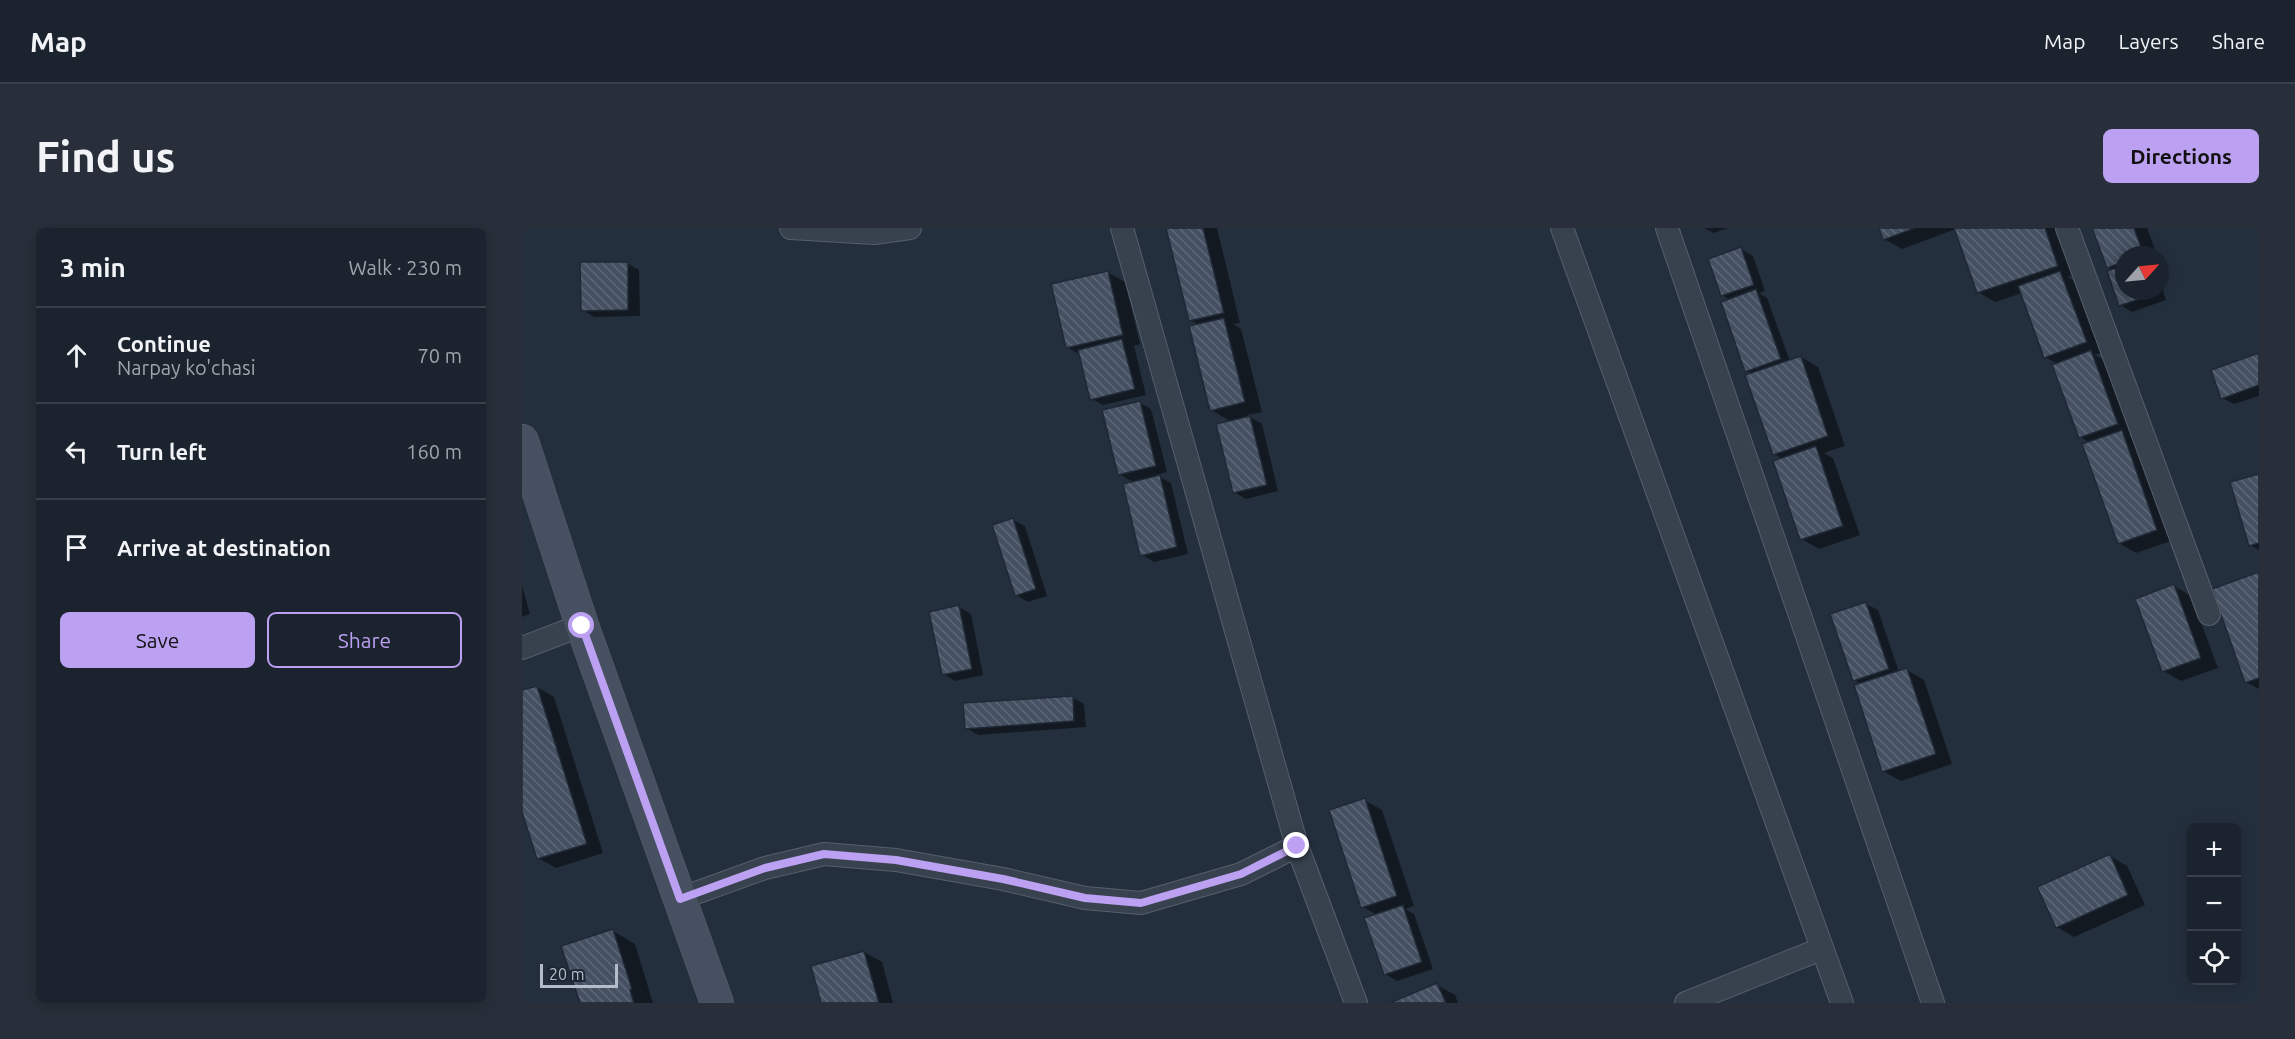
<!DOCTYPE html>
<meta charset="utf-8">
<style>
:root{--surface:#1b232e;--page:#282f3a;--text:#f1f3f6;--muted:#a0a4aa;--line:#39404a;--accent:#bca0f2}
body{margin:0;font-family:Ubuntu,sans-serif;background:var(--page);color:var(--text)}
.controls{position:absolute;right:18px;bottom:18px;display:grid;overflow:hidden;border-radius:9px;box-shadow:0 3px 15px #0003}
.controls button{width:54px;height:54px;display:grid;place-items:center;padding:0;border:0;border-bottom:2px solid var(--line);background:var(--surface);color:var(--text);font:30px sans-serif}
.compass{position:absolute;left:1593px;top:18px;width:54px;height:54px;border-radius:50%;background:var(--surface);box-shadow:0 3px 15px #0003;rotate:63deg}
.scale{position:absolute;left:18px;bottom:15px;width:78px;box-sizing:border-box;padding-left:6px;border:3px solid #b4bcc9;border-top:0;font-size:16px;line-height:21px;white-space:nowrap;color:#b4bcc9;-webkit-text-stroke:4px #1d2633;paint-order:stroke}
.stop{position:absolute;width:18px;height:18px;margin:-14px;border:4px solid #bca0f2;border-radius:50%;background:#fff}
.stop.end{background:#bca0f2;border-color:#fff;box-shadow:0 2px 6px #0008}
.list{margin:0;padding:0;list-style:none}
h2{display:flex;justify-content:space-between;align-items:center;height:78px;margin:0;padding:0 24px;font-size:26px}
h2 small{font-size:20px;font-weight:400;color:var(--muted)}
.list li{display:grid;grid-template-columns:39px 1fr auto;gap:18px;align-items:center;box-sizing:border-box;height:96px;padding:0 24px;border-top:2px solid var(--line)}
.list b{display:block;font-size:22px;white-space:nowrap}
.list p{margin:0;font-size:20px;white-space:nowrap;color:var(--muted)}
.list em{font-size:20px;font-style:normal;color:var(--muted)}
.actions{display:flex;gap:12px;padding:18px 24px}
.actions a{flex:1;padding:14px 0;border:2px solid var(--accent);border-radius:9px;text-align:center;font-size:21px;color:var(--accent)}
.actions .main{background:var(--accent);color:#111}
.icon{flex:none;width:33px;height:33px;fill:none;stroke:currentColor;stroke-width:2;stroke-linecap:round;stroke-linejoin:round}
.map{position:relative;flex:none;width:1737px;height:775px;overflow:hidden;border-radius:9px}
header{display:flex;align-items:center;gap:36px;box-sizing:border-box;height:84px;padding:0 30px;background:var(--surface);border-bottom:2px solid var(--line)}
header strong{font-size:28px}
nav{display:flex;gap:33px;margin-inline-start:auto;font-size:21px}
.intro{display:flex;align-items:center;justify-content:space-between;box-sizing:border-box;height:144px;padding:0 36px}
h1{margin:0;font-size:42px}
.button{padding:15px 27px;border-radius:9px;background:var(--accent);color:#111;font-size:21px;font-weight:700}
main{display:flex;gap:36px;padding:0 36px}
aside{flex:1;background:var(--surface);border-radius:9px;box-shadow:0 3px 15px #0003}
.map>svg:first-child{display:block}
</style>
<header>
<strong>Map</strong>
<nav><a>Map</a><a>Layers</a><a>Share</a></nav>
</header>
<div class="intro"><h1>Find us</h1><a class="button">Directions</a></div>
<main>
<aside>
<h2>3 min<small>Walk · 230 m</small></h2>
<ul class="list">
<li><svg class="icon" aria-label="ahead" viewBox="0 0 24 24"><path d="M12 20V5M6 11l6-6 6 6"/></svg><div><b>Continue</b><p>Narpay ko'chasi</p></div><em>70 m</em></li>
<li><svg class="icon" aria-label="left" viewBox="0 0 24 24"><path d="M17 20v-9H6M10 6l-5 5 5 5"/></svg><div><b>Turn left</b></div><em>160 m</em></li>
<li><svg class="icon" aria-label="arrive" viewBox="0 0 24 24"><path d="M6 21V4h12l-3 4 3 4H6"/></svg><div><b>Arrive at destination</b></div></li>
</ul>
<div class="actions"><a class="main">Save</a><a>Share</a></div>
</aside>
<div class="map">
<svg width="1737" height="775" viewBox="0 0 1737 775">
<defs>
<pattern id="building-back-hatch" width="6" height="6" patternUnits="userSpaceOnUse" patternTransform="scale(1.5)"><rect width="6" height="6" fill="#455162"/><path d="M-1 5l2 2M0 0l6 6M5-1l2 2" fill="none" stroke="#5d6877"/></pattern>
</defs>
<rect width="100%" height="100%" fill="#242f3e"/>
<g fill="#0007">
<polygon points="646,0 695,0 718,95 711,96 719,101 740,184 725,187 740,196 756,263 724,271 712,264 710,194 689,182 677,97 668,92"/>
<polygon points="1182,0 1206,0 1192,5"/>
<polygon points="1358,0 1536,0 1552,47 1546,49 1556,55 1581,124 1573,127 1586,134 1613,206 1607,208 1617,214 1652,312 1614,325 1597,315 1568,215 1559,209 1536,136 1523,129 1500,65 1473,74 1456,64 1434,1 1380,21 1362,11"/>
<polygon points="1572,0 1625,0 1635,27 1602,27 1602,63 1638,63 1638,54 1644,72 1610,84 1598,77 1592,42 1586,39"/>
<polygon points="1219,21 1231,28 1243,63 1237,65 1245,70 1268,133 1279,129 1296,139 1323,218 1302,225 1311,230 1338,307 1297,321 1280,311 1261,231 1252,226 1230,146 1225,143 1208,72 1200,67"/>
<polygon points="105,35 117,42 118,88 72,89 61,82"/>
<polygon points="585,44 603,54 618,116 612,118 624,167 581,177 570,171 559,127 546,120"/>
<polygon points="1737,126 1737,168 1712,176 1700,170"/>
<polygon points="618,175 629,181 645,244 634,247 649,255 666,326 632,334 620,327 613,255 597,246"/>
<polygon points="1737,247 1737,322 1728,317"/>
<polygon points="491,292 503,298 525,368 506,374 494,367"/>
<polygon points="1737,346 1737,461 1724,454"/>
<polygon points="0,358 8,386 0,389"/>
<polygon points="1652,358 1669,368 1696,440 1659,453 1642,443"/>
<polygon points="1344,376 1356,382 1377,444 1385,442 1402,452 1430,536 1379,553 1361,543 1340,456 1332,452"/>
<polygon points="437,379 449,386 461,447 433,453 422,446"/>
<polygon points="15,459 32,469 81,625 34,640 16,630 0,579 0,464"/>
<polygon points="550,469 562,476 564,499 456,507 445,500"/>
<polygon points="842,572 860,582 892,678 883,681 892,686 911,741 875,753 863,746 855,687 841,679"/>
<polygon points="1588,628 1605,638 1623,677 1552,709 1535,699"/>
<polygon points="91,703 113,716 131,775 59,775"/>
<polygon points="342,724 360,734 371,775 301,775"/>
<polygon points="915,757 933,767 936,775 872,775"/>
</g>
<g fill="url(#building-back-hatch)" stroke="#1f2835" stroke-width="1.5">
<polygon points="644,0 681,0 702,85 667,93"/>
<polygon points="1357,0 1393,0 1361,12"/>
<polygon points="1432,0 1523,0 1536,38 1455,65"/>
<polygon points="1570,0 1612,0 1622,27 1602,27 1602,34 1585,40"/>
<polygon points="1219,19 1232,57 1199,68 1186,31"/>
<polygon points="58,34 106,34 106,82 59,83"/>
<polygon points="1602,37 1602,63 1632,63 1633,66 1597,78 1585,43"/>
<polygon points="586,43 601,107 544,120 529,56"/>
<polygon points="1538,43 1565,114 1522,130 1496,58"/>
<polygon points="1234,61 1259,131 1223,144 1199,74"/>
<polygon points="702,90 723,174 688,183 667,98"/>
<polygon points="600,111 613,161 568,172 556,122"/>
<polygon points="1569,122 1596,196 1557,210 1530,137"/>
<polygon points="1737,125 1737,157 1699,171 1689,142"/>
<polygon points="1279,128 1306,208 1251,227 1223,147"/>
<polygon points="618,173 634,238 596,247 580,182"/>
<polygon points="728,188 745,257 711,265 694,196"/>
<polygon points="1600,202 1635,302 1596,316 1560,216"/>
<polygon points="1294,218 1321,298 1278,312 1251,233"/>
<polygon points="1737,246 1737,315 1727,318 1708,254"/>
<polygon points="638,247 655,319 618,328 601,256"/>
<polygon points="491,290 514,361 493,368 470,297"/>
<polygon points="1737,344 1737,450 1723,455 1690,361"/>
<polygon points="1652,356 1679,430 1640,444 1613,371"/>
<polygon points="1344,374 1367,441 1331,453 1308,386"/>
<polygon points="437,377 450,441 420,447 407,384"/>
<polygon points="1385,440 1414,526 1360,544 1332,457"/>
<polygon points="15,458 65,616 15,631 0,584 0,462"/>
<polygon points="551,468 552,493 443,501 441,475"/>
<polygon points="843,570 875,668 839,680 807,582"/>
<polygon points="1588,626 1606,667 1534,700 1515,659"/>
<polygon points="881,677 900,734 862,747 842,690"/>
<polygon points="91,701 110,761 108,762 112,775 58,775 39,718"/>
<polygon points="342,723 357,775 299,775 289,738"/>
<polygon points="915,755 924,775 868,775"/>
</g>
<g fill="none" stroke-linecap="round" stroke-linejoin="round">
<defs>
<g id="minor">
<polyline points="269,0 352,5 388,0"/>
<polyline points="600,0 775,618 834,775"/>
<polyline points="1040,0 1320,775"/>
<polyline points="1145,0 1411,775"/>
<polyline points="1545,0 1687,386"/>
<polyline points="0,420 60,397"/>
<polyline points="157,671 243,640 302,626 374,632 481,651 563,670 619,675 719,646 775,618"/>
<polyline points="1164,775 1299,721"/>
</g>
<polyline id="secondary" points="0,213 60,397 195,775"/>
</defs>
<use href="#minor" stroke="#565f6c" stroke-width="24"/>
<use href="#secondary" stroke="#565f6c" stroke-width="34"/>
<use href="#minor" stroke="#38414e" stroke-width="22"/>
<use href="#secondary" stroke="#465061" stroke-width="33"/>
</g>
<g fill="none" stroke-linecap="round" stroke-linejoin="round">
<polyline stroke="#bca0f2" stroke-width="8" points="60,398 158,671 243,640 302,626 374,632 481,651 563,670 619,675 719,646 775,618"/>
</g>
</svg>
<div class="controls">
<button>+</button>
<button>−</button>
<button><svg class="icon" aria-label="locate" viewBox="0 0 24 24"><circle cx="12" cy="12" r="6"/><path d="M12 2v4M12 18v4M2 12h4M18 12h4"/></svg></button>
</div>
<svg class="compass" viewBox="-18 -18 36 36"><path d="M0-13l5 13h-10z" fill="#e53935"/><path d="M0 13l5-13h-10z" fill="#a0a4aa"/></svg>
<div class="scale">20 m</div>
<div class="stop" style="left:60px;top:398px"></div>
<div class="stop end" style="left:775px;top:618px"></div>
</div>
</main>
